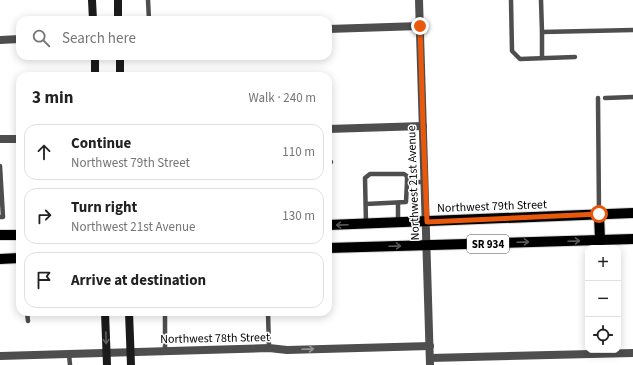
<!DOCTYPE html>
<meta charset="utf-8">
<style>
:root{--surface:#fff;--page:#f2f2f2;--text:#222;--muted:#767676;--line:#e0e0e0}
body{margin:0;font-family:"Source Sans 3",sans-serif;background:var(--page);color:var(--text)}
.controls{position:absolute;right:12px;bottom:12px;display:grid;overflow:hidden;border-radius:8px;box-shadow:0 2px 10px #0003}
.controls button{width:36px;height:36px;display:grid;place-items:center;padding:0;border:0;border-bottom:1px solid var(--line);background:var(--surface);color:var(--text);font:20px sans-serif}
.stop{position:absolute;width:12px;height:12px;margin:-9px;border:3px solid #ea580c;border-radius:50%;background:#fff}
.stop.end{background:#ea580c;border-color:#fff;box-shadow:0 1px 4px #0008}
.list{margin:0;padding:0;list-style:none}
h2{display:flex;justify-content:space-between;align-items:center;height:52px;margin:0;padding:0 16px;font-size:17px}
h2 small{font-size:13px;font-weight:400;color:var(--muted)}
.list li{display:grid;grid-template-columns:26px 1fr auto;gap:12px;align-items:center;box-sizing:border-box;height:56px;margin:0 8px 8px;padding:0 8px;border:1px solid var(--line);border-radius:12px}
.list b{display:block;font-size:15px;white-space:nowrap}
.list p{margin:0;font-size:13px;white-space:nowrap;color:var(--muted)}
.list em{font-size:13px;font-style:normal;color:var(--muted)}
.icon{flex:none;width:22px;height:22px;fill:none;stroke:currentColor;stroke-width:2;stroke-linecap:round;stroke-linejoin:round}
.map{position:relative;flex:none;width:633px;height:365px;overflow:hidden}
.search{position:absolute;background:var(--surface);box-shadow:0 2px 10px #0003;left:16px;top:16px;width:316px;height:44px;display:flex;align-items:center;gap:10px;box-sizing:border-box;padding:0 14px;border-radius:12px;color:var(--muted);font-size:15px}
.panel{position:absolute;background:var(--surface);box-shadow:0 2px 10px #0003;left:16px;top:72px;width:316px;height:244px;border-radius:12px}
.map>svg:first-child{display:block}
</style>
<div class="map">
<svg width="633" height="365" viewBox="0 0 633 365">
<rect width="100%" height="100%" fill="#fff"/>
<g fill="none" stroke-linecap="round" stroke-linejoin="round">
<defs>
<g id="primary">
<polyline points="599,214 600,240"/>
<polyline points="328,225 633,213"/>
<polyline points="0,235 20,235"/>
<polyline points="328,248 633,239"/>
<polyline points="0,259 20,258"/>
</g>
</defs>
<use href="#primary" stroke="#dbdbdb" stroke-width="12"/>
<polyline stroke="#707070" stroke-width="2" stroke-dasharray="1 2" stroke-linecap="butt" points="137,314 158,313"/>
<g stroke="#4e4e4e" stroke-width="4.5">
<polyline points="148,0 149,20"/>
<polyline points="511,0 512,51 520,59 575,57"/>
<polyline points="541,0 542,32 633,30"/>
<polyline points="542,32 542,58"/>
<polyline points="598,98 599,214"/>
<polyline points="605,98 633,97"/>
<polyline points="328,162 331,162"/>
<polyline points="0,166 3,217 0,217"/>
<polyline points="398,203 398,222"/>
<polyline points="366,204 406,202 407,182 425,182"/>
<polyline points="366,224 365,178 370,174 404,174 407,176 407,182"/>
<polyline points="27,312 28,321"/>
<polyline points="165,312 165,351"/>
<polyline points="268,312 269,348"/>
<polyline points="69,354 70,365"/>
</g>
<g stroke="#4e4e4e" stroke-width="8">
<polyline points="419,0 430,365"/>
<polyline points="328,29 420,26"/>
<polyline points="0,40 20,39"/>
<polyline points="328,129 423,126"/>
<polyline points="0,139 20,139"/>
<polyline points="0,356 269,348 287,350 430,346"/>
<polyline points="430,358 633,353"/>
</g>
<g stroke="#1b1b1b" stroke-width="8">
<polyline points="92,0 93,20"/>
<polyline points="118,0 118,20"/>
<polyline points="95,56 95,76"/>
<polyline points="120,56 120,76"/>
<polyline points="105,312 107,365"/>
<polyline points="129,312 131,365"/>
</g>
<use href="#primary" stroke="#000" stroke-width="10"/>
</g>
<defs><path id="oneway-shaft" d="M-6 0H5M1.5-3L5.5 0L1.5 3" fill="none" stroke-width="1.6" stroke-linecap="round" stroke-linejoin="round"/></defs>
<g stroke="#595959">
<use href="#oneway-shaft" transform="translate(342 225) rotate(178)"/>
<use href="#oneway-shaft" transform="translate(574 241) rotate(-2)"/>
<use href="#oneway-shaft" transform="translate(523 242) rotate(-2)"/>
<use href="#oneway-shaft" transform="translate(395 246) rotate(-2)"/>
</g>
<use stroke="#5f5f5f" href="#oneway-shaft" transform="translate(106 338) rotate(88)"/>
<use stroke="#959595" href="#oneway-shaft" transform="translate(308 349) rotate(-2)"/>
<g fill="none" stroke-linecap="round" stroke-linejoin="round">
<polyline stroke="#ea580c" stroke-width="5" points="420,26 423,126 427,222 599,214"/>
</g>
<g text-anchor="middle" stroke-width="3" stroke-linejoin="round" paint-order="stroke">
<rect fill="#fff" stroke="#4c4c4c" stroke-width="1" x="467" y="235" width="42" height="18" rx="3"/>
<g font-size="11" font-weight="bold" fill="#000">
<text x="488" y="248">SR 934</text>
</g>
<g font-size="12" fill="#000" stroke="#fff">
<text transform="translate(413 183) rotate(-92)" y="4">Northwest 21st Avenue</text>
<text transform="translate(492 206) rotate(-2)" y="4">Northwest 79th Street</text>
<text transform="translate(215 338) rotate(-1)" y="4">Northwest 78th Street</text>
</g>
</g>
</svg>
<div class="controls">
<button>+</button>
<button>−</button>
<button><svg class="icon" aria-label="locate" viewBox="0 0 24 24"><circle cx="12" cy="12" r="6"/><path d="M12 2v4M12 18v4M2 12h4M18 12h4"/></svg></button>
</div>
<div class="stop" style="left:599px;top:214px"></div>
<div class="stop end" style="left:420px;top:26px"></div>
<div class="search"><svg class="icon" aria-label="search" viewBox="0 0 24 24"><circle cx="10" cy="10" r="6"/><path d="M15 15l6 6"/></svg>Search here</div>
<section class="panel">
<h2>3 min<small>Walk · 240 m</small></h2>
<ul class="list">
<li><svg class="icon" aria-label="ahead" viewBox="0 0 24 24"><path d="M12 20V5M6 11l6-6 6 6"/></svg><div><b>Continue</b><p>Northwest 79th Street</p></div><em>110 m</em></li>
<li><svg class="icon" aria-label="right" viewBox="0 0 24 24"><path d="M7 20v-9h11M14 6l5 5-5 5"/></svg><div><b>Turn right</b><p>Northwest 21st Avenue</p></div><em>130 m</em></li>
<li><svg class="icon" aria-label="arrive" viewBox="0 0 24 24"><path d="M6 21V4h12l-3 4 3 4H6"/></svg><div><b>Arrive at destination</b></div></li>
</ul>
</section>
</div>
